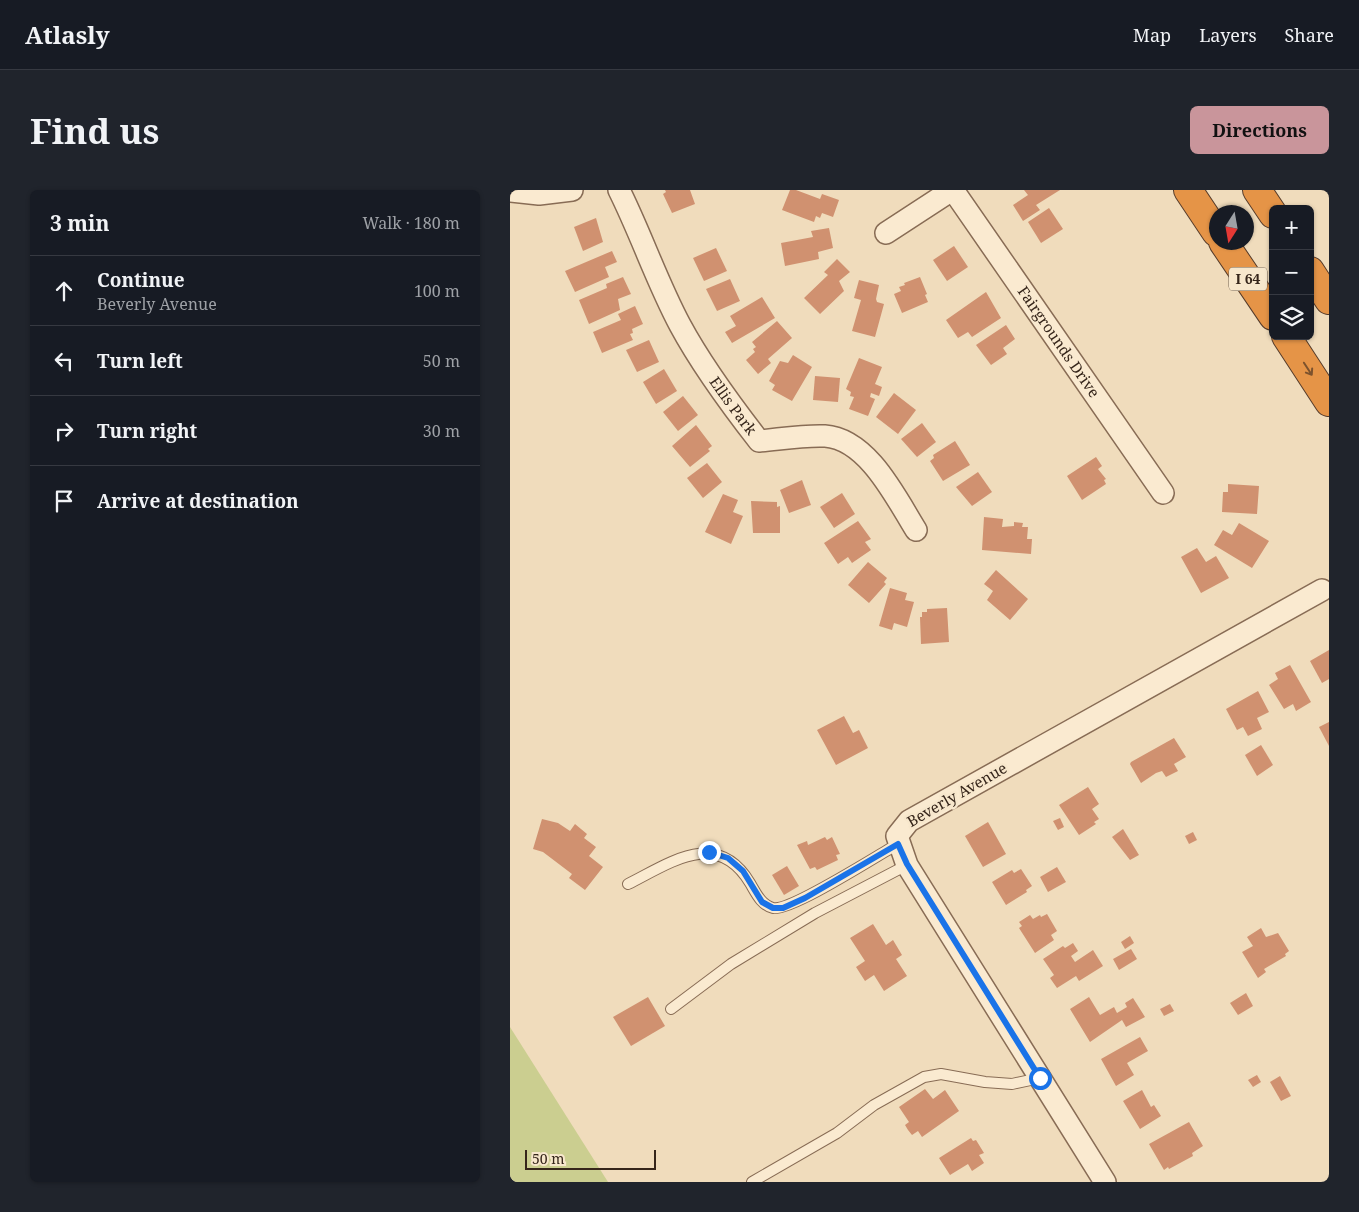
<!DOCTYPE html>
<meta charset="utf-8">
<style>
:root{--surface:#171b24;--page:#20242c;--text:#f1f3f6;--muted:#9ea1a6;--line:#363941;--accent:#c9959b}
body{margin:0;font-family:"Noto Serif",serif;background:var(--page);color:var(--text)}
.controls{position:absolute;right:15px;top:15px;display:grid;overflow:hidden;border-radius:8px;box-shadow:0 1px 4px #0004}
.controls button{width:45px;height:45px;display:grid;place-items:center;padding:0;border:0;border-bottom:1px solid var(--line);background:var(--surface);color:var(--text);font:25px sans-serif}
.compass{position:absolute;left:699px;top:15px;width:45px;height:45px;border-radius:50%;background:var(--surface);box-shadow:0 1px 4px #0004;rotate:191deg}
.scale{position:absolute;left:15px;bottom:12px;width:131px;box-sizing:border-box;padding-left:5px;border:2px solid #36261b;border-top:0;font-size:14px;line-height:18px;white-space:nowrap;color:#36261b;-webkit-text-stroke:4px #f7e7cc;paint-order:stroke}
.stop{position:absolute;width:15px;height:15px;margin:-11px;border:4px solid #1a73e8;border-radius:50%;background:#fff}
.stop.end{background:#1a73e8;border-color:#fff;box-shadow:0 1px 5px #0008}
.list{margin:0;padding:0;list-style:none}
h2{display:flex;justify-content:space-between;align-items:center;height:65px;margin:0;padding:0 20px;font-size:21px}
h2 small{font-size:16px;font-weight:400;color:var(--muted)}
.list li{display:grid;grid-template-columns:32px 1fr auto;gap:15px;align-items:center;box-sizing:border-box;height:70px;padding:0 20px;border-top:1px solid var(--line)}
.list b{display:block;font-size:19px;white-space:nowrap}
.list p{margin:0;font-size:16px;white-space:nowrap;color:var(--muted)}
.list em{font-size:16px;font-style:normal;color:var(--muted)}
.icon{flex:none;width:28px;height:28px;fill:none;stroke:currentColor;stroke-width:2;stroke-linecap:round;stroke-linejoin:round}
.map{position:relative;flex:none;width:819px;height:992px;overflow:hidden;border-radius:8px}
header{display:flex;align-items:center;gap:30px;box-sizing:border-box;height:70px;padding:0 25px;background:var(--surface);border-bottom:1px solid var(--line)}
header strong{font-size:24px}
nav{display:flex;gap:28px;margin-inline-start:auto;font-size:18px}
.intro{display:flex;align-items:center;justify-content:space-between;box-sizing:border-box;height:120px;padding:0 30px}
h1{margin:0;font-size:35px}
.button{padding:12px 22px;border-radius:8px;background:var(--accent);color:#111;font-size:18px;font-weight:700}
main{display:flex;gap:30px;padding:0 30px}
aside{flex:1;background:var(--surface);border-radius:8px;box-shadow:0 1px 4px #0004}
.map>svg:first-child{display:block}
</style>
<header>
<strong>Atlasly</strong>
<nav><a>Map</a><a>Layers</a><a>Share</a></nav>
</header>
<div class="intro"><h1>Find us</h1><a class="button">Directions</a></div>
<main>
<aside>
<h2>3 min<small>Walk · 180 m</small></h2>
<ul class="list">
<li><svg class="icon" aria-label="ahead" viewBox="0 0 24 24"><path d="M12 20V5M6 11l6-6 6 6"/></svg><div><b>Continue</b><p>Beverly Avenue</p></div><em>100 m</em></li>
<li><svg class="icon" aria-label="left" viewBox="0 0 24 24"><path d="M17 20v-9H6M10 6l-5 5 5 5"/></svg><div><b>Turn left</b></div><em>50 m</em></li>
<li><svg class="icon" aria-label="right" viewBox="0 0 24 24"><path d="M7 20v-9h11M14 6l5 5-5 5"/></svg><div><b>Turn right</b></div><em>30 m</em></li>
<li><svg class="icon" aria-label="arrive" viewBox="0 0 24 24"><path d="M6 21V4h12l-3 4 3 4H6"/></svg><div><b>Arrive at destination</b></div></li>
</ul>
</aside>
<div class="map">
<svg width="819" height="992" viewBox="0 0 819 992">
<rect width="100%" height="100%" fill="#f0dcbc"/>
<polygon fill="#cbce90" points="0,837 98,992 0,992"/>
<g fill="#d09170">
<polygon points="155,0 180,0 185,14 162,23 153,4 156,2"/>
<polygon points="280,0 286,0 310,9 312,4 329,10 323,27 312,23 310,28 306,26 304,32 272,20"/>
<polygon points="514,0 550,0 526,15 530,20 513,31 503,15 518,5"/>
<polygon points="539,18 553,39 531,53 518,32"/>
<polygon points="86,28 93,52 73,61 64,37"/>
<polygon points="319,38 323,58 308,62 309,69 275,76 271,53 303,47 301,41"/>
<polygon points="444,56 458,77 437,91 423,70"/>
<polygon points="206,58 217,81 194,91 183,68"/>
<polygon points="102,61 107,72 95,77 99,87 65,102 55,81"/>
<polygon points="327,69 340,82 329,91 334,101 310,124 294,108 318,85 314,82"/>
<polygon points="113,87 121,104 108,109 110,120 79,134 69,110 97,98 96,94"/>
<polygon points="410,87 417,104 415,105 418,112 392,123 384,104 391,101 389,97 395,95 394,93"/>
<polygon points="220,89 230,111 207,121 196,99"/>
<polygon points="349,90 369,95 366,109 367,112 374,114 365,147 342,141 351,110 344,108"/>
<polygon points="476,102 491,128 462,147 458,142 448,148 436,130"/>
<polygon points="252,107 265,128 222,153 215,142 226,136 220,126"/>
<polygon points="125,116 133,134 122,139 123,143 120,144 123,150 92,163 83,142 111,130 108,124"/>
<polygon points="267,131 282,148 258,169 261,173 248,184 236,170 245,162 243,159 246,157 242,152"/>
<polygon points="496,135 505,149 493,158 497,164 481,175 466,155"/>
<polygon points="139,150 149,172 127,182 116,160"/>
<polygon points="283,165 302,177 282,211 262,200 265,195 259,191 270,171 278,173"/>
<polygon points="349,168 372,177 365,194 372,197 369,206 361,203 360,207 365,209 358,226 339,219 344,207 340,206 341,202 336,199"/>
<polygon points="154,179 167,201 146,214 133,192"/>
<polygon points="305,186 330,188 328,212 303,210"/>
<polygon points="384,203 406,220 388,244 366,227"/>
<polygon points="173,206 188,225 168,241 153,222"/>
<polygon points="412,233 426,252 407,267 391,249"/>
<polygon points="186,235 202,256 198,259 200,261 180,277 162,256"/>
<polygon points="445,251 460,275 433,291 420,271 424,268 423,265"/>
<polygon points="586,267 592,276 588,279 596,289 594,290 596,294 572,310 557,286"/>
<polygon points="197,273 212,292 193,308 177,288"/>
<polygon points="468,282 482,302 462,316 446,297"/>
<polygon points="292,290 301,315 279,323 270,300"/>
<polygon points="718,294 749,296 747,324 712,322 713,302 718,302"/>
<polygon points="332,303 345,324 324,338 310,317"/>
<polygon points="213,304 228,310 223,322 233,326 221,354 195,342"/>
<polygon points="241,311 267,312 267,317 270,316 270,343 243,343"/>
<polygon points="474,327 493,329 492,337 504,336 504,332 513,333 512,337 518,337 517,349 522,349 521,364 472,360"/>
<polygon points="348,331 361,349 355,352 361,360 342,373 338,367 328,374 314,353"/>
<polygon points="729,333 759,351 742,378 704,355 713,340 722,345"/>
<polygon points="687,358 696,372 706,366 719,388 691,403 671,367"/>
<polygon points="358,372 377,388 374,392 376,394 359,413 338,395"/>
<polygon points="486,380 518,409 500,430 477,410 483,401 474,394"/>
<polygon points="380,398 397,403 395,410 404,412 397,437 384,433 382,440 369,436"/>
<polygon points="437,418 439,452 411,454 410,427 412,427 412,422 417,422 417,419"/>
<polygon points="819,460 819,489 812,493 800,471"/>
<polygon points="780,475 801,512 786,521 783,514 774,519 759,495 768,489 765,483"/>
<polygon points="748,501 759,522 747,528 752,539 738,546 733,537 727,540 716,519"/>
<polygon points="334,526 343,543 349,540 358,558 326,575 307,540"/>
<polygon points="819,532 819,556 809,537"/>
<polygon points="664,548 676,567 664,574 668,581 656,587 652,581 646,583 631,593 620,574 621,572"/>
<polygon points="751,555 763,575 747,586 735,565"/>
<polygon points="578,597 589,614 582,619 589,629 584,632 586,634 569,645 549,615"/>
<polygon points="550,628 554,637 548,640 543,631"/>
<polygon points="32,629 48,633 60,641 65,634 77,644 74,648 86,657 79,666 93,677 75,700 59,688 62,684 33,662 23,659"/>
<polygon points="478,632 496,664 473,677 455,646"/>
<polygon points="613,639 629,665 620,670 602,647"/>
<polygon points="683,642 687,650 679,654 675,646"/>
<polygon points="315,647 317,650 322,647 330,664 326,665 328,670 307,680 305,677 300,679 287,655 297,651 298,655"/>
<polygon points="277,676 289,696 274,705 262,685"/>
<polygon points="547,677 556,692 538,702 530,687"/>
<polygon points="511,679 522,696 516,700 517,702 496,715 482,692 502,680 504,683"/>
<polygon points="537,724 547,741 541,745 544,750 525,763 509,738 512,736 509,732 520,725 523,729 530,725 531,727"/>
<polygon points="363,734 376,755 383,750 392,765 386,769 397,786 374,801 364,785 355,791 346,777 355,771 340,748"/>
<polygon points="751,738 756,747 768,743 779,761 775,764 776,766 754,779 756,782 748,788 732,762 743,756 737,747"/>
<polygon points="620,746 624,753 615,759 611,752"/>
<polygon points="563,753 568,761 561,766 565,772 583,760 593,776 569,791 566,786 547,798 540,788 544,785 533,769 553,756 555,758"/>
<polygon points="621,759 627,769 609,780 603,769"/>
<polygon points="736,803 743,816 728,825 720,813"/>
<polygon points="138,807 155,836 121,856 103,827"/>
<polygon points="579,807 590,825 604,817 607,823 617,817 615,813 623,808 635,827 616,837 612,830 580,852 560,819"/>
<polygon points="660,814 664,821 654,826 650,819"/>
<polygon points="630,847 638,861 617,873 624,885 606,896 591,869"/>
<polygon points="747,885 751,892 743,897 738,890"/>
<polygon points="770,886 781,906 771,911 760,892"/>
<polygon points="415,899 423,909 435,900 449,921 412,947 408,941 402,945 398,940 395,935 399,932 389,917"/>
<polygon points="632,900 641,917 644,915 651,926 630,939 613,911"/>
<polygon points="679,932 693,956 682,963 683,966 659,979 658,977 654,980 639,954"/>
<polygon points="461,948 463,951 466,950 474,963 469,965 474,973 462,981 458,974 440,985 429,968"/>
</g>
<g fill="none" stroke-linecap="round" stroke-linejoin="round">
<defs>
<g id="lane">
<path d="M118,694C160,673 207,638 240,693C246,703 251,715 263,718C280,722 368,665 388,654"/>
<polyline points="161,819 221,774 305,723 397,675"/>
<polyline points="242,992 327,943 364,915 414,887 431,884 475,892 502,894 530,888"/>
</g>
<g id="street">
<path id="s1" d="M109,0C131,44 147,92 170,135C192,176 221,215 249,251C271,249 294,245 315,246C358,249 386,308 406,340"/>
<path id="s2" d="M443,0L653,303"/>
<polyline points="0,1 29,4 62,0"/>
<polyline points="376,43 442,0"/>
<polyline points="595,992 397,675 387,646 399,631 812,400"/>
</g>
<g id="highway">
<polyline points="678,0 706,42"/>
<polyline points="747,0 763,24"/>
<polyline points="713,52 763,126"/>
<polyline points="800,81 819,110"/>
<polyline points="776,146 819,212"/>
</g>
</defs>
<use href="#lane" stroke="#886c55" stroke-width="12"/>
<use href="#street" stroke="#886c55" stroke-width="24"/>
<use href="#highway" stroke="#553b2a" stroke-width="30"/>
<use href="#lane" stroke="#faead0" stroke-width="10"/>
<use href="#street" stroke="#faead0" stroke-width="21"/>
<use href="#highway" stroke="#e59447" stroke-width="28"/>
</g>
<defs><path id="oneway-shaft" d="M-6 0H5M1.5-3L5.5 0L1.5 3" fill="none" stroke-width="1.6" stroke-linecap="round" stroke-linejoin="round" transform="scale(1.25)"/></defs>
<use stroke="#7c522d" href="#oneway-shaft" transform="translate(798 179) rotate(57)"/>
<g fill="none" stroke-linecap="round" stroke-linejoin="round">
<polyline stroke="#1a73e8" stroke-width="6" points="199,662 218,668 233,681 252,712 263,718 273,718 295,708 388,654 397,674 530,888"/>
</g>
<g text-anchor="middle" stroke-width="5" stroke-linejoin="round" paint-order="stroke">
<rect fill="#f7e7cc" stroke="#706050" stroke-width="1" x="719" y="77.5" width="38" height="23" rx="4"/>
<g font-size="14" font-weight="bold" fill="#36261b">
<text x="738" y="94">I 64</text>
</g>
<g font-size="15" fill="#36261b" stroke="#f7e7cc">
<text dy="5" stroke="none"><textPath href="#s2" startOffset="185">Fairgrounds Drive</textPath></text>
<text dy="5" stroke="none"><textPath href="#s1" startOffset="245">Ellis Park</textPath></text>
<text transform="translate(447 605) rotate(-30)" y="5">Beverly Avenue</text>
</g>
</g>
</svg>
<div class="controls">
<button>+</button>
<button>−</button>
<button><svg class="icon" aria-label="layers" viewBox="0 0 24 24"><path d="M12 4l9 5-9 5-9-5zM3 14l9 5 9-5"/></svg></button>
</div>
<svg class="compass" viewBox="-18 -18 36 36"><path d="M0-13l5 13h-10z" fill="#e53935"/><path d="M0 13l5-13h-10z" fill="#9ea1a6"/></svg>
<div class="scale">50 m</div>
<div class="stop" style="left:530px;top:888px"></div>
<div class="stop end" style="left:199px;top:662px"></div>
</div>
</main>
